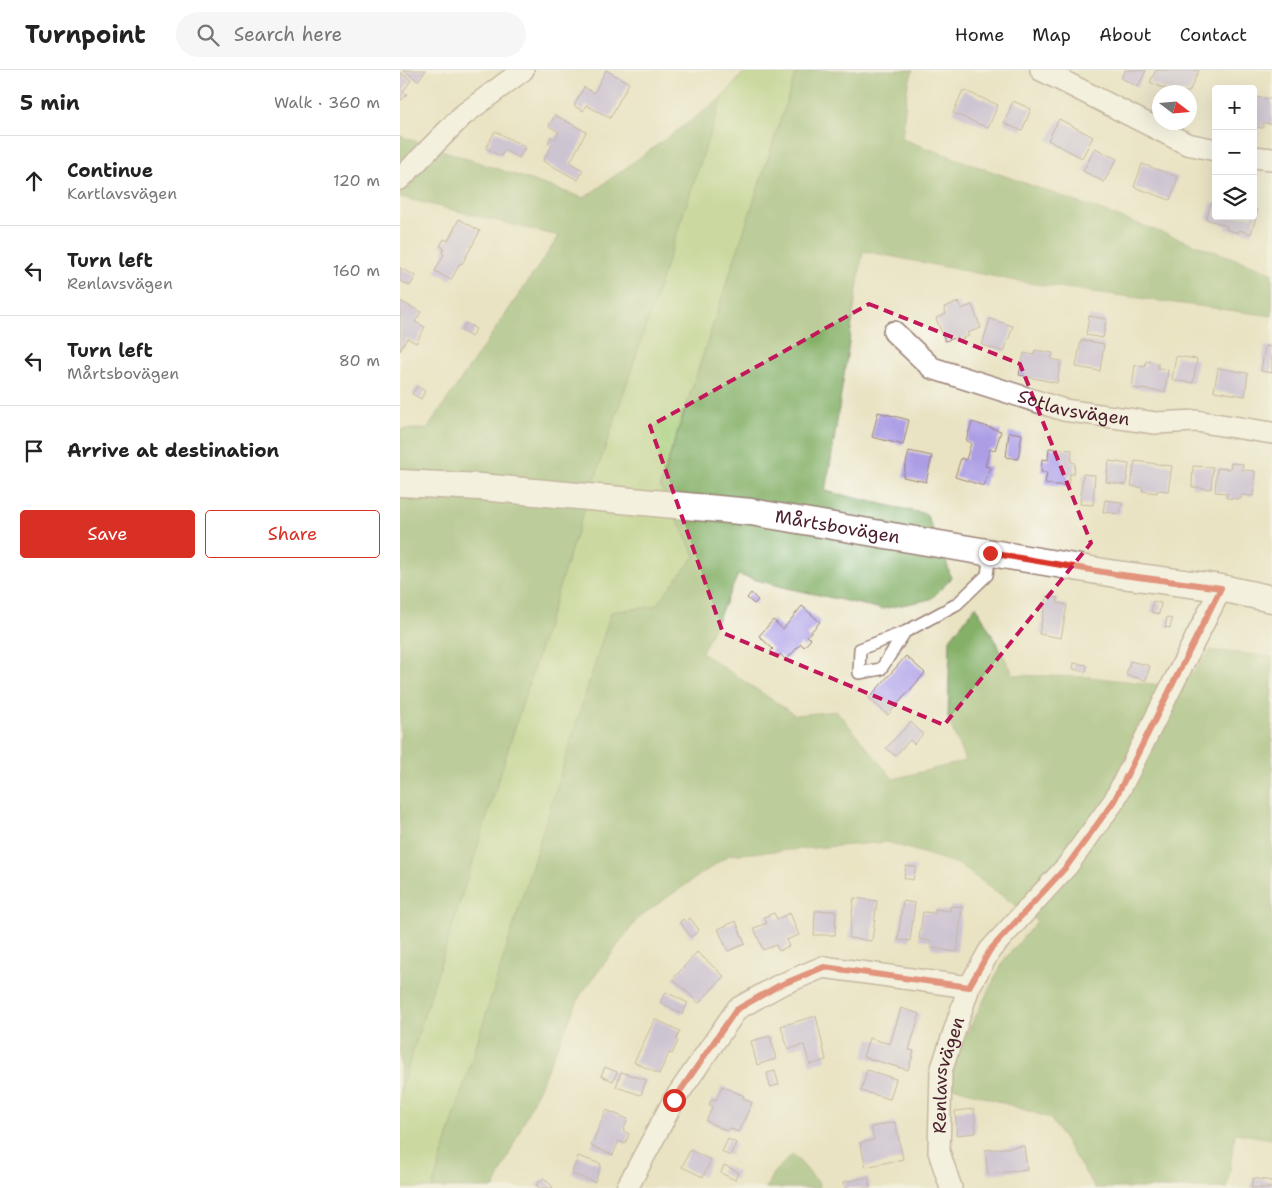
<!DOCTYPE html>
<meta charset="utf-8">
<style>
:root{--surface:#fff;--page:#f6f6f6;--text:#222;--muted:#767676;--line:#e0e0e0;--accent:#d93025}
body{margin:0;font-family:"Shantell Sans",sans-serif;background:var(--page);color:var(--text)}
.controls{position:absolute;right:15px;top:15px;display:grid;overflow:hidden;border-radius:5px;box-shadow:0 5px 20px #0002}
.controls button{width:45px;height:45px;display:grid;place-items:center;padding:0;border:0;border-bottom:1px solid var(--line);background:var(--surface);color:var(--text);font:25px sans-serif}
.compass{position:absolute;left:752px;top:15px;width:45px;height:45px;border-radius:50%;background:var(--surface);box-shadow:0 5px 20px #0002;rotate:106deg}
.stop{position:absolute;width:15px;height:15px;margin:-11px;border:4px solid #d93025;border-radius:50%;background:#fff}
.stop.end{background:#d93025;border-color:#fff;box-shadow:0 1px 5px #0008}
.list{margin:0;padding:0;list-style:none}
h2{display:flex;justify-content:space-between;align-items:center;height:65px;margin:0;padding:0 20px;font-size:21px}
h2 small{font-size:16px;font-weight:400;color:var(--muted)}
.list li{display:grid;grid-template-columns:32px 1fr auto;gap:15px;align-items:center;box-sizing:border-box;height:90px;padding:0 20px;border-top:1px solid var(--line)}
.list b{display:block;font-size:19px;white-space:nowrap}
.list p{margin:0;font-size:16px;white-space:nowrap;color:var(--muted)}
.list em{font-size:16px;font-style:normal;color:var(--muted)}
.actions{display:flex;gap:10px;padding:15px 20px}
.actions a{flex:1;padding:11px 0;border:1px solid var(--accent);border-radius:5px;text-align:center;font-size:18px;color:var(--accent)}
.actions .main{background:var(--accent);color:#fff}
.icon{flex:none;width:28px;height:28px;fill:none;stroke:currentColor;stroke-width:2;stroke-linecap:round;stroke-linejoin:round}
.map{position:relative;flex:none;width:872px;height:1118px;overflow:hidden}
header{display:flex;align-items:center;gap:30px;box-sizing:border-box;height:70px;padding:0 25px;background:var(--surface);border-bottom:1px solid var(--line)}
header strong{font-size:24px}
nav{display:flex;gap:28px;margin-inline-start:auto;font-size:18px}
.search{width:350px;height:45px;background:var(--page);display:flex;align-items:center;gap:12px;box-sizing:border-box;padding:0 18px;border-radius:28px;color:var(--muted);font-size:19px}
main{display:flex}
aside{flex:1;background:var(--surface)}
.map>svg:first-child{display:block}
</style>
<header>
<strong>Turnpoint</strong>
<div class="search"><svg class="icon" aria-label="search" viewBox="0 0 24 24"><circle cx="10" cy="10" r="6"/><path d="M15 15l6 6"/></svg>Search here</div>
<nav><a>Home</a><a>Map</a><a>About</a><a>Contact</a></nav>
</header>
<main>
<aside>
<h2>5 min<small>Walk · 360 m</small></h2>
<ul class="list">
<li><svg class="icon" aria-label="ahead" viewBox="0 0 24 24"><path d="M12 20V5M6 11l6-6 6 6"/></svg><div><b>Continue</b><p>Kartlavsvägen</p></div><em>120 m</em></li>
<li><svg class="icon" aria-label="left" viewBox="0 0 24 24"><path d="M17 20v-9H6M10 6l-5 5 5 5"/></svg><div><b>Turn left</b><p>Renlavsvägen</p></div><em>160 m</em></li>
<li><svg class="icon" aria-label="left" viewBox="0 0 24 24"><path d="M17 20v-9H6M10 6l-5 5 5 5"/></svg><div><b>Turn left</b><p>Mårtsbovägen</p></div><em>80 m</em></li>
<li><svg class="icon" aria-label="arrive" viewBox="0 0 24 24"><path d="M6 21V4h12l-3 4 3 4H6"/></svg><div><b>Arrive at destination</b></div></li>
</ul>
<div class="actions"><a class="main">Save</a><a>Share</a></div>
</aside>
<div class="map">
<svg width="872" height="1118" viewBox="0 0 872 1118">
<rect width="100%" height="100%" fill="#fff"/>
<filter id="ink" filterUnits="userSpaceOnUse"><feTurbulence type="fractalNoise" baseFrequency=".02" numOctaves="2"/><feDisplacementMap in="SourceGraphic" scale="10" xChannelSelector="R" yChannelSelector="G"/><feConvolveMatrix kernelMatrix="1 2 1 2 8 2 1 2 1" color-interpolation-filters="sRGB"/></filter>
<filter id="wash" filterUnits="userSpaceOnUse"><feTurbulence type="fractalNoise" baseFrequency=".0096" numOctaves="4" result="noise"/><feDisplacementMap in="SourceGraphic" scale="20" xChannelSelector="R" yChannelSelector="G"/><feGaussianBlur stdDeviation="1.12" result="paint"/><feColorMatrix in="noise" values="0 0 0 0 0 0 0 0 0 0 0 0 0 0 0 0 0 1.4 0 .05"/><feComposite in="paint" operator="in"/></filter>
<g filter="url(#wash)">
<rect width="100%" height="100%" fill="#e9e3c3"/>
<polygon fill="#a7cd78" stroke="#787652" points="346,0 397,0 260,415 295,486 255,536 211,542 32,1118 0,1118 0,1022 168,489 322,28"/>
<g fill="#85b068" stroke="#68684a">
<polygon points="397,0 513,0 507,19 502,69 872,202 872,246 627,213 463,181 431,390 425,421 526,444 545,486 551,509 531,529 482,539 383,517 338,505 302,583 395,645 437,641 493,709 565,691 548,648 550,569 576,536 614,605 689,607 780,617 811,580 872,587 872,1069 835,1063 827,1118 695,1118 650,1048 550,1016 558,981 604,890 637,851 558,794 487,772 329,785 239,847 180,926 94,1118 32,1118 211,542 255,536 295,486 260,416"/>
<polygon points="322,28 168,489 0,1022 0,359 27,359 159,166 0,127 0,66 184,128"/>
<polygon points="393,1084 418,1112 420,1118 366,1118 373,1103"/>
</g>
<g id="blocks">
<g fill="#ac9de5">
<polygon points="3,0 26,0 18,11"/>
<polygon points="206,0 229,13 210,48 186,35 183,41 174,36 184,17 194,23"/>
<polygon points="725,0 746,0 738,17 721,8"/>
<polygon points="756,0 799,0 789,22 772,22 750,12"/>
<polygon points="0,2 11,10 3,22 7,24 2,30 0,29"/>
<polygon points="563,20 598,35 588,58 553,43"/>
<polygon points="853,27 872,29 872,54 863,53 863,58 853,57"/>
<polygon points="613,31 631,39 622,61 604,53"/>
<polygon points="155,45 186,62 170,93 183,100 178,110 143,91 152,75 148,73 151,67 155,69 159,62 149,56"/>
<polygon points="659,49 693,67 682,88 648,70"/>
<polygon points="95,61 125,77 119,88 104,80 101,86 86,78"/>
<polygon points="695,78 717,89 704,112 683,101"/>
<polygon points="742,94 778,107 770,130 734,117"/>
<polygon points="812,132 816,134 816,146 853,146 853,139 858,140 851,164 839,160 838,163 826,159 827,156 806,149"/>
<polygon points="59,149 80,161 62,194 60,193 51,210 35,201 44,184 42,183 44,178 40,176 44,169 48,171"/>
<polygon points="0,198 16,206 10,216 0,211"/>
<polygon points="0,231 21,242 15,252 25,257 16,273 7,268 0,281"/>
<polygon points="559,232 561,239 572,235 581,258 567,263 569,266 559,270 558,267 545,271 536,248 546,244 544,237"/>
<polygon points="689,246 706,249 703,268 686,265"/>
<polygon points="590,249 613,256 604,282 582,275"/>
<polygon points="66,253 76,259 71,267 61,261"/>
<polygon points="681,270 704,274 700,301 676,297"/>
<polygon points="865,276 872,277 872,303 861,301"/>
<polygon points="635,280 653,283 651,289 661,291 657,313 619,305 624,283 634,285"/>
<polygon points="776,286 797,289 793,313 772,310"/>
<polygon points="746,291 758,293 758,298 768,300 765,322 732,318 735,295 745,297"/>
<polygon points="818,298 848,303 845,326 814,321"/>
<polygon points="17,316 25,321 21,329 12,324"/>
<polygon points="478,342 509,350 503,375 472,367"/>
<polygon points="572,352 601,361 595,380 590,379 585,396 590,397 584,416 555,407 561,388 566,390 571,373 566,371"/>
<polygon points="609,362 622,364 618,389 606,387"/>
<polygon points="649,378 672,380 671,392 675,393 674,404 670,404 668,416 645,414 647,402 641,402 642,389 648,390"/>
<polygon points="509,381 532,386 526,412 503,407"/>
<polygon points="709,391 729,394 726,415 706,412"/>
<polygon points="735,391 772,396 768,421 757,420 757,423 742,421 743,418 731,416"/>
<polygon points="831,393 843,394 842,400 855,401 853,426 842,425 841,429 826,428 827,423 815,422 817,398 830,399"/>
<polygon points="793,396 813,397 811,419 792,417"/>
<polygon points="683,404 695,405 693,435 680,434"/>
<polygon points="705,430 722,432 720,444 703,442"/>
<polygon points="351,523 358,530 354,534 347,528"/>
<polygon points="647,526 658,528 657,533 667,535 661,568 639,564"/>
<polygon points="753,531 761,533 759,544 751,542"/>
<polygon points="402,536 420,552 407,566 411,569 404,577 401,574 386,590 380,584 377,587 370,582 373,579 359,566 373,550 383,559"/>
<polygon points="767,547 772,549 770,558 765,557"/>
<polygon points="506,586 525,603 488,645 469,628"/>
<polygon points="730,591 750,596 746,610 726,605"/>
<polygon points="674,593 687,595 686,602 673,599"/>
<polygon points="511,652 523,664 514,674 510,670 495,686 486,678"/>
<polygon points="506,796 516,797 513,810 504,808"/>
<polygon points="454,828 477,831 472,871 449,868"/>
<polygon points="503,831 515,833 510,871 498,870"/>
<polygon points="550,836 562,837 557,882 531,878 531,871 519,869 523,842 535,843 535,839 550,841"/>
<polygon points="415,841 436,841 435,865 414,865"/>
<polygon points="374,843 377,849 390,843 399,865 386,870 389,876 379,881 376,875 363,880 354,858 367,853 364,847"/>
<polygon points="290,848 299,860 291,867 280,852 283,849 285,852"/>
<polygon points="336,851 345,874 328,881 318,859"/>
<polygon points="297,882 324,906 299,933 273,909"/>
<polygon points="266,922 288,933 282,944 260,932"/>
<polygon points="501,938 520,944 509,980 514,981 508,1000 463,987 469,968 490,974"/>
<polygon points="416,946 426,990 410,995 404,975 388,979 381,956"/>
<polygon points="255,949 280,961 276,970 278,971 272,984 269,983 259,1004 234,992"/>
<polygon points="370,966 376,989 357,995 351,971"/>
<polygon points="205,997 217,1002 213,1011 201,1006"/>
<polygon points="467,1000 496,1009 490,1029 461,1021"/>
<polygon points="375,1001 379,1015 370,1017 367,1003"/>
<polygon points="221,1002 246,1010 241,1025 216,1017"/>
<polygon points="322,1016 344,1026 343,1028 352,1033 338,1062 329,1058 327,1061 306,1051 313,1036 309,1035 312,1029 316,1030"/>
<polygon points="574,1039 576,1063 557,1065 555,1041"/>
<polygon points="206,1040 228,1049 223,1061 229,1064 225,1074 219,1071 213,1085 191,1076"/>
<polygon points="495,1052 503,1089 466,1097 460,1073 474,1070 471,1057"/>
<polygon points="328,1069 336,1073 330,1086 322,1082"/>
<polygon points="624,1076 627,1100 588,1104 585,1080"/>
<polygon points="290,1080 311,1090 303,1107 282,1097"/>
<polygon points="178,1086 201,1094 195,1112 172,1104"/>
<polygon points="324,1095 338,1102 335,1110 321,1103"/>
<polygon points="468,1107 470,1118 445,1118 443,1112"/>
<polygon points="144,1108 153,1117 152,1118 139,1118 136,1115"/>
<polygon points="853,1108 872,1111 872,1118 851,1118"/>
</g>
</g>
</g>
<g filter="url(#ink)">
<use href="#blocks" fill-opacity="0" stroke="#9a8177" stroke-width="1"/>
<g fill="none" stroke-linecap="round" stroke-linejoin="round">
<defs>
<polyline id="service" points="505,562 481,599 459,603 460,579 505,562 557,534 587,505 590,483"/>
<g id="minor">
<polyline points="641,0 787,74 816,80"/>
<polyline points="853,87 872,89"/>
<polyline points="0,109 63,45 123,0"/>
<path id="s1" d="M494,262L532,298L664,340L755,353L796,351L872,363"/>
<polyline points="227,1118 274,1030 337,939 378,916 423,897 569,917"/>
<path id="s2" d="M551,1118L539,1082L541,1001L569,917L590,880L667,796L714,731L821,518"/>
</g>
<g id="tertiary">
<path id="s3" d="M0,413L81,417L351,442L715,504L821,518L872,529"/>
</g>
</defs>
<use href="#service" stroke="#9a8177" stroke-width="14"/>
<use href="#minor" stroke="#9a8177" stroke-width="24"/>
<use href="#tertiary" stroke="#9a8177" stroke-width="29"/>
<use href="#service" stroke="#fff" stroke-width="11"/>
<use href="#minor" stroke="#fff" stroke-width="21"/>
<use href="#tertiary" stroke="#fff" stroke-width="26"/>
</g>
</g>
<g fill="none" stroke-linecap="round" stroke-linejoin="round" filter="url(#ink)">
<polyline stroke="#d93025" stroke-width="6" points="274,1030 336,940 378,916 424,897 569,917 590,880 667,796 714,731 821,518 715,504 590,483"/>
</g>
<path d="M0 0H872V1118H0ZM469,234L620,294L691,473L544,655L323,563L250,356Z" fill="#e9e3c3" fill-opacity=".55" fill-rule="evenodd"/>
<path fill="none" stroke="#c2185b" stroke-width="4" stroke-dasharray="10 6" stroke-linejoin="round" d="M469,234L620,294L691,473L544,655L323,563L250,356Z"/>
<g text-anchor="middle" stroke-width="4" stroke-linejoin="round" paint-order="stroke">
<g font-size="18" fill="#4a1f2b" stroke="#fff">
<text dy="6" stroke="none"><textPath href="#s1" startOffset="200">Sotlavsvägen</textPath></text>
<text dy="6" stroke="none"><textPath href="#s3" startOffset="440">Mårtsbovägen</textPath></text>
<text dy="6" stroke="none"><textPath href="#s2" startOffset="116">Renlavsvägen</textPath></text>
</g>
</g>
</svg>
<div class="controls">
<button>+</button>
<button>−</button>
<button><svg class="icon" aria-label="layers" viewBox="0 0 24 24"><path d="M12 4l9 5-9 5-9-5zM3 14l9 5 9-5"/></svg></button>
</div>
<svg class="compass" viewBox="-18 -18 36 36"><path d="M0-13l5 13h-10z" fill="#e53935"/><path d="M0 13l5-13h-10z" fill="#767676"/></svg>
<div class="stop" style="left:274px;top:1030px"></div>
<div class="stop end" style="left:590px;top:483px"></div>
</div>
</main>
